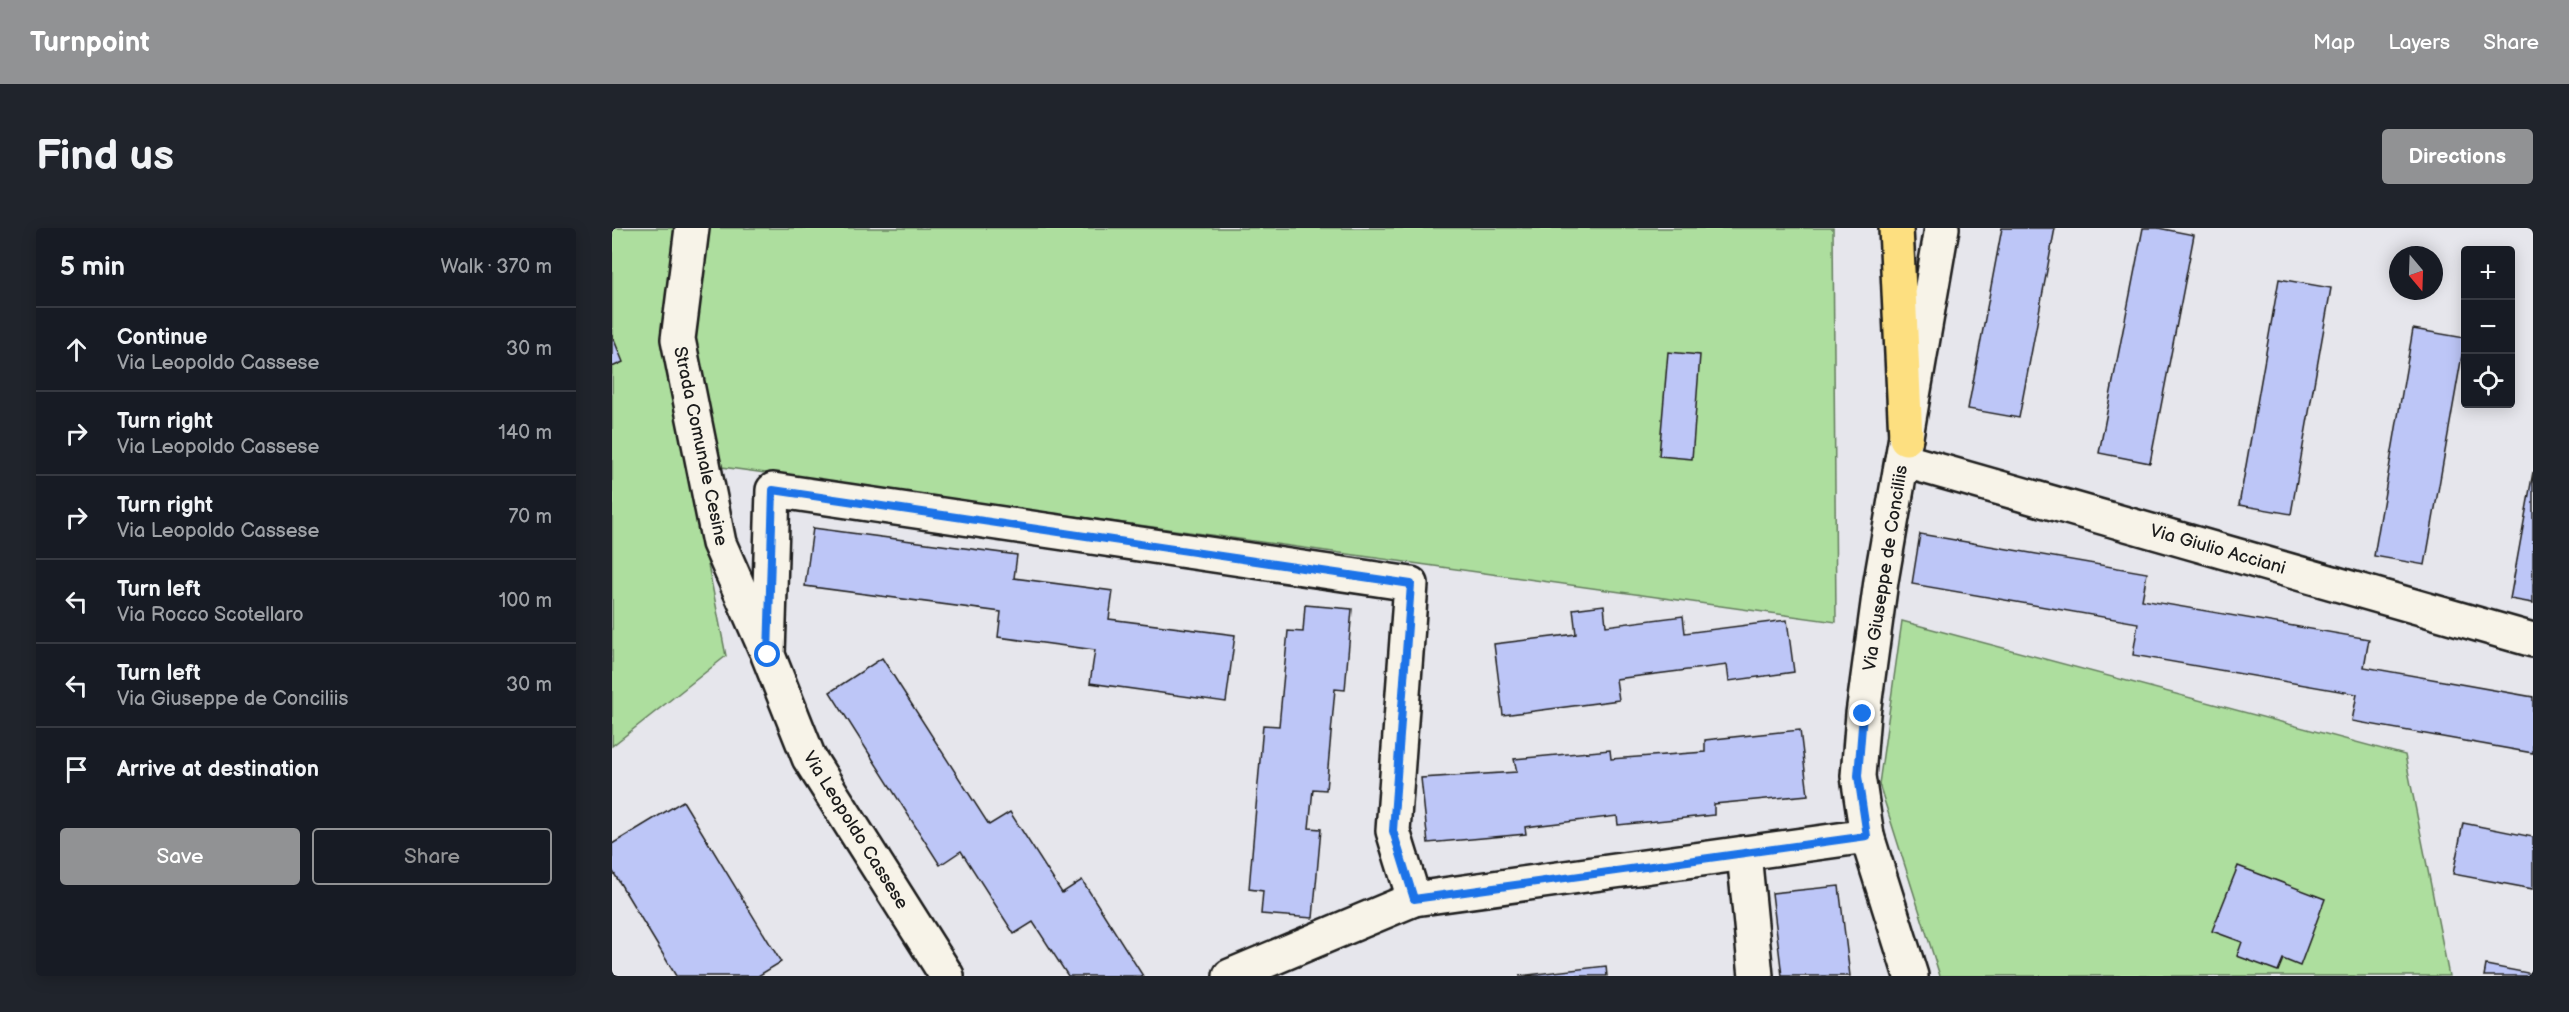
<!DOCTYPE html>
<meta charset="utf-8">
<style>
:root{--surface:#171b24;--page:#20242c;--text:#f1f3f6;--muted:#9ea1a6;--line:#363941;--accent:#919294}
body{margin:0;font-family:"Balsamiq Sans",sans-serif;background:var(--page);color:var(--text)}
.controls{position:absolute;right:18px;top:18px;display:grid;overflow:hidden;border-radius:6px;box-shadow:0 3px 15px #0003}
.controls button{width:54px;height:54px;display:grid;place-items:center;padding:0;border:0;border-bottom:2px solid var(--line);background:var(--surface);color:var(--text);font:30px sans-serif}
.compass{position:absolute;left:1777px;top:18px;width:54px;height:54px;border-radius:50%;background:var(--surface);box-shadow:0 3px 15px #0003;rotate:161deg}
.stop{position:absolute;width:18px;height:18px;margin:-14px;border:4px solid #1a73e8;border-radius:50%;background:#fff}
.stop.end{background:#1a73e8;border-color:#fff;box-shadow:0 2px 6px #0008}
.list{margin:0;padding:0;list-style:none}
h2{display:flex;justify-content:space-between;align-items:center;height:78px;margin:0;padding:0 24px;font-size:26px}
h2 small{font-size:20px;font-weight:400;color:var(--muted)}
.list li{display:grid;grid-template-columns:39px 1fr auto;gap:18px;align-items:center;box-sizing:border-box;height:84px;padding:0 24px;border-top:2px solid var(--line)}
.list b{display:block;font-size:22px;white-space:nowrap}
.list p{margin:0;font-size:20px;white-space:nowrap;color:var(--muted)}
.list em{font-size:20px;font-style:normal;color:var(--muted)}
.actions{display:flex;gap:12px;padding:18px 24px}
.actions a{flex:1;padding:14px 0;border:2px solid var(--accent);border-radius:6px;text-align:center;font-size:21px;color:var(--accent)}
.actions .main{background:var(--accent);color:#fff}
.icon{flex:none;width:33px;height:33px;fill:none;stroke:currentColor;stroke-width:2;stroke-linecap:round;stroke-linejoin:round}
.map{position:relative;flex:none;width:1921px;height:748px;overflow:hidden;border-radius:6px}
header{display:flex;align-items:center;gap:36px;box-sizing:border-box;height:84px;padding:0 30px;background:var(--accent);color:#fff}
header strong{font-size:28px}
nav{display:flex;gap:33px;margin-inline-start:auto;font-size:21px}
.intro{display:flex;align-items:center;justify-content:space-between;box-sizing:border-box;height:144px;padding:0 36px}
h1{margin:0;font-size:42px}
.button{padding:15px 27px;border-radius:6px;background:var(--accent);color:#fff;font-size:21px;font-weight:700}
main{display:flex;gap:36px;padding:0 36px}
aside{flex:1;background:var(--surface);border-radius:6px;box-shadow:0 3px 15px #0003}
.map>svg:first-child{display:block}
</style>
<header>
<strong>Turnpoint</strong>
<nav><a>Map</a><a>Layers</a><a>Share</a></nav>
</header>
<div class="intro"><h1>Find us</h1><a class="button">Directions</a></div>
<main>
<aside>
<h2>5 min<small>Walk · 370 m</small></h2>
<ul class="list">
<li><svg class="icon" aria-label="ahead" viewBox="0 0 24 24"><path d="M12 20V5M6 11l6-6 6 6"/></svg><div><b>Continue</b><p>Via Leopoldo Cassese</p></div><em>30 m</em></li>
<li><svg class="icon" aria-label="right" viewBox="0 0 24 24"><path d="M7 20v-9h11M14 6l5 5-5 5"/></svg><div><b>Turn right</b><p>Via Leopoldo Cassese</p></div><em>140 m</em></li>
<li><svg class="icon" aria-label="right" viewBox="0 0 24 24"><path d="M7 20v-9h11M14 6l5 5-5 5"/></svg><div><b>Turn right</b><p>Via Leopoldo Cassese</p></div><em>70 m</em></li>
<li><svg class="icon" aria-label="left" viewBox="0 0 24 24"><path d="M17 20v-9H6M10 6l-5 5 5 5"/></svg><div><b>Turn left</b><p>Via Rocco Scotellaro</p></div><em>100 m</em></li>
<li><svg class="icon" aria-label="left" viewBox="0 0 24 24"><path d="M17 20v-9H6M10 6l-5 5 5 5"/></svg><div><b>Turn left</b><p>Via Giuseppe de Conciliis</p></div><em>30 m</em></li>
<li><svg class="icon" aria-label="arrive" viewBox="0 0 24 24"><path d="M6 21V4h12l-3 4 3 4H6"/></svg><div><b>Arrive at destination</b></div></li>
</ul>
<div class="actions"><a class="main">Save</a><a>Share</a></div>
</aside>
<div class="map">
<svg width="1921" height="748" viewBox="0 0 1921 748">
<rect width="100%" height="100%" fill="#e6e6ec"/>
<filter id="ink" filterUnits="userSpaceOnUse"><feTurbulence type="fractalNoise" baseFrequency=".0167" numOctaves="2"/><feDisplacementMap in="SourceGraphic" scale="12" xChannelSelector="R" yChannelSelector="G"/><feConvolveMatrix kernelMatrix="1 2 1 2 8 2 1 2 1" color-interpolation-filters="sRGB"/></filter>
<g filter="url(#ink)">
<g fill="#adde9e" stroke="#647d5d" stroke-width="1.5">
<polygon points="0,0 64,0 54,124 114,428 0,518"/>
<polygon points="93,0 1221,0 1224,394 110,239 77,110"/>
<polygon points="1290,393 1793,527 1837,748 1328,748 1267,556"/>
</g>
<g fill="#bdc6f7" stroke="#1c1c1c" stroke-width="1.5">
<polygon points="1390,0 1443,0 1407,190 1356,181"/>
<polygon points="1531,0 1546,0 1582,7 1538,235 1487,225"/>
<polygon points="1667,51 1719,60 1679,286 1627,277"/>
<polygon points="1801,101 1853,110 1813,337 1762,328"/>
<polygon points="0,107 11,134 0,139"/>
<polygon points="1056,124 1088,127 1080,231 1047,228"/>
<polygon points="1921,244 1921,375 1898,371"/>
<polygon points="201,300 405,327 402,350 501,363 497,391 623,407 614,474 478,455 483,422 386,409 389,384 193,358"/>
<polygon points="1308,306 1535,345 1530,372 1757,411 1752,439 1921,469 1921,525 1740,493 1745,466 1521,427 1526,395 1300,356"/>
<polygon points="693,377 740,381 733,462 723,461 714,562 701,561 697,600 709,601 701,690 649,686 651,663 637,661 651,497 667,498 676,403 691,404"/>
<polygon points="992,377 994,398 1071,388 1073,405 1175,392 1182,444 1117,453 1115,437 1004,451 1007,472 891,487 882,416 964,406 961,381"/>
<polygon points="270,430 377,597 398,584 450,665 470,652 531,748 456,748 421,694 402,706 349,623 328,637 218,464"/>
<polygon points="1188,502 1196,567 1102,576 1102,587 1006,597 1005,588 913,599 914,606 816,615 809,550 905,544 902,531 998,522 999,531 1093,524 1093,512"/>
<polygon points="71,573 169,734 146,748 64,748 0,642 0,616"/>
<polygon points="1851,595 1921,609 1921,661 1841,646"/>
<polygon points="1626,638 1713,671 1688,738 1671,731 1666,743 1625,728 1630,714 1600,703"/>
<polygon points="1227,658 1238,748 1170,748 1160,665"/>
<polygon points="1874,737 1921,746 1921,748 1872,748"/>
<polygon points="994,738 995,748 907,748"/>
</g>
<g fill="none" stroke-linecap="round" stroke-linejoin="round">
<defs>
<g id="minor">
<polyline points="80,0 66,111 107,315 153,420"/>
<polyline points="1290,232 1921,412"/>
<polyline points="1132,625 1144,748"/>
<polyline points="335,748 197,530 156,427 161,262 799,356 781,603 802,671"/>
<polyline points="618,748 802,671 1255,608"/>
<polyline points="1299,748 1255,608 1246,548 1251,486 1269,353 1330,0"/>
</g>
<polyline id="primary" points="1284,0 1294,210"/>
</defs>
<use href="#minor" stroke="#1c1c1c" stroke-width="38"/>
<use href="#primary" stroke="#1c1c1c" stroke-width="38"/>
<use href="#minor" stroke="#f7f3e8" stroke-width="33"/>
<use href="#primary" stroke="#fddf80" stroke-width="33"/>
</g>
</g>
<g fill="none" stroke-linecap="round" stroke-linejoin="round" filter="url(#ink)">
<polyline stroke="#1a73e8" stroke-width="8" points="156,427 161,262 799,356 781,603 802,671 1255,608 1246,548 1251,486"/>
</g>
<g text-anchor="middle" stroke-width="5" stroke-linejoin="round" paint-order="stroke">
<g font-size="18" fill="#1c1c1c" stroke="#f7f3e8">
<text transform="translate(89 218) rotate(78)" y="6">Strada Comunale Cesine</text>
<text transform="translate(1606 321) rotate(16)" y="6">Via Giulio Acciani</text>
<text transform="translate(1273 340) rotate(-81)" y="6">Via Giuseppe de Conciliis</text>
<text transform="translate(244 602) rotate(58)" y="6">Via Leopoldo Cassese</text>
</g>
</g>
</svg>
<div class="controls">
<button>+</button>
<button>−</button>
<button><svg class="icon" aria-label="locate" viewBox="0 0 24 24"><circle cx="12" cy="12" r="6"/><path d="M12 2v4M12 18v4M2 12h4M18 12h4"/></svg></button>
</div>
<svg class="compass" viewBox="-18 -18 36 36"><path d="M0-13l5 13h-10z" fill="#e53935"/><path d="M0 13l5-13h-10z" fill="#9ea1a6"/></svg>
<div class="stop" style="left:156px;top:427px"></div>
<div class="stop end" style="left:1251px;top:486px"></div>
</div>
</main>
